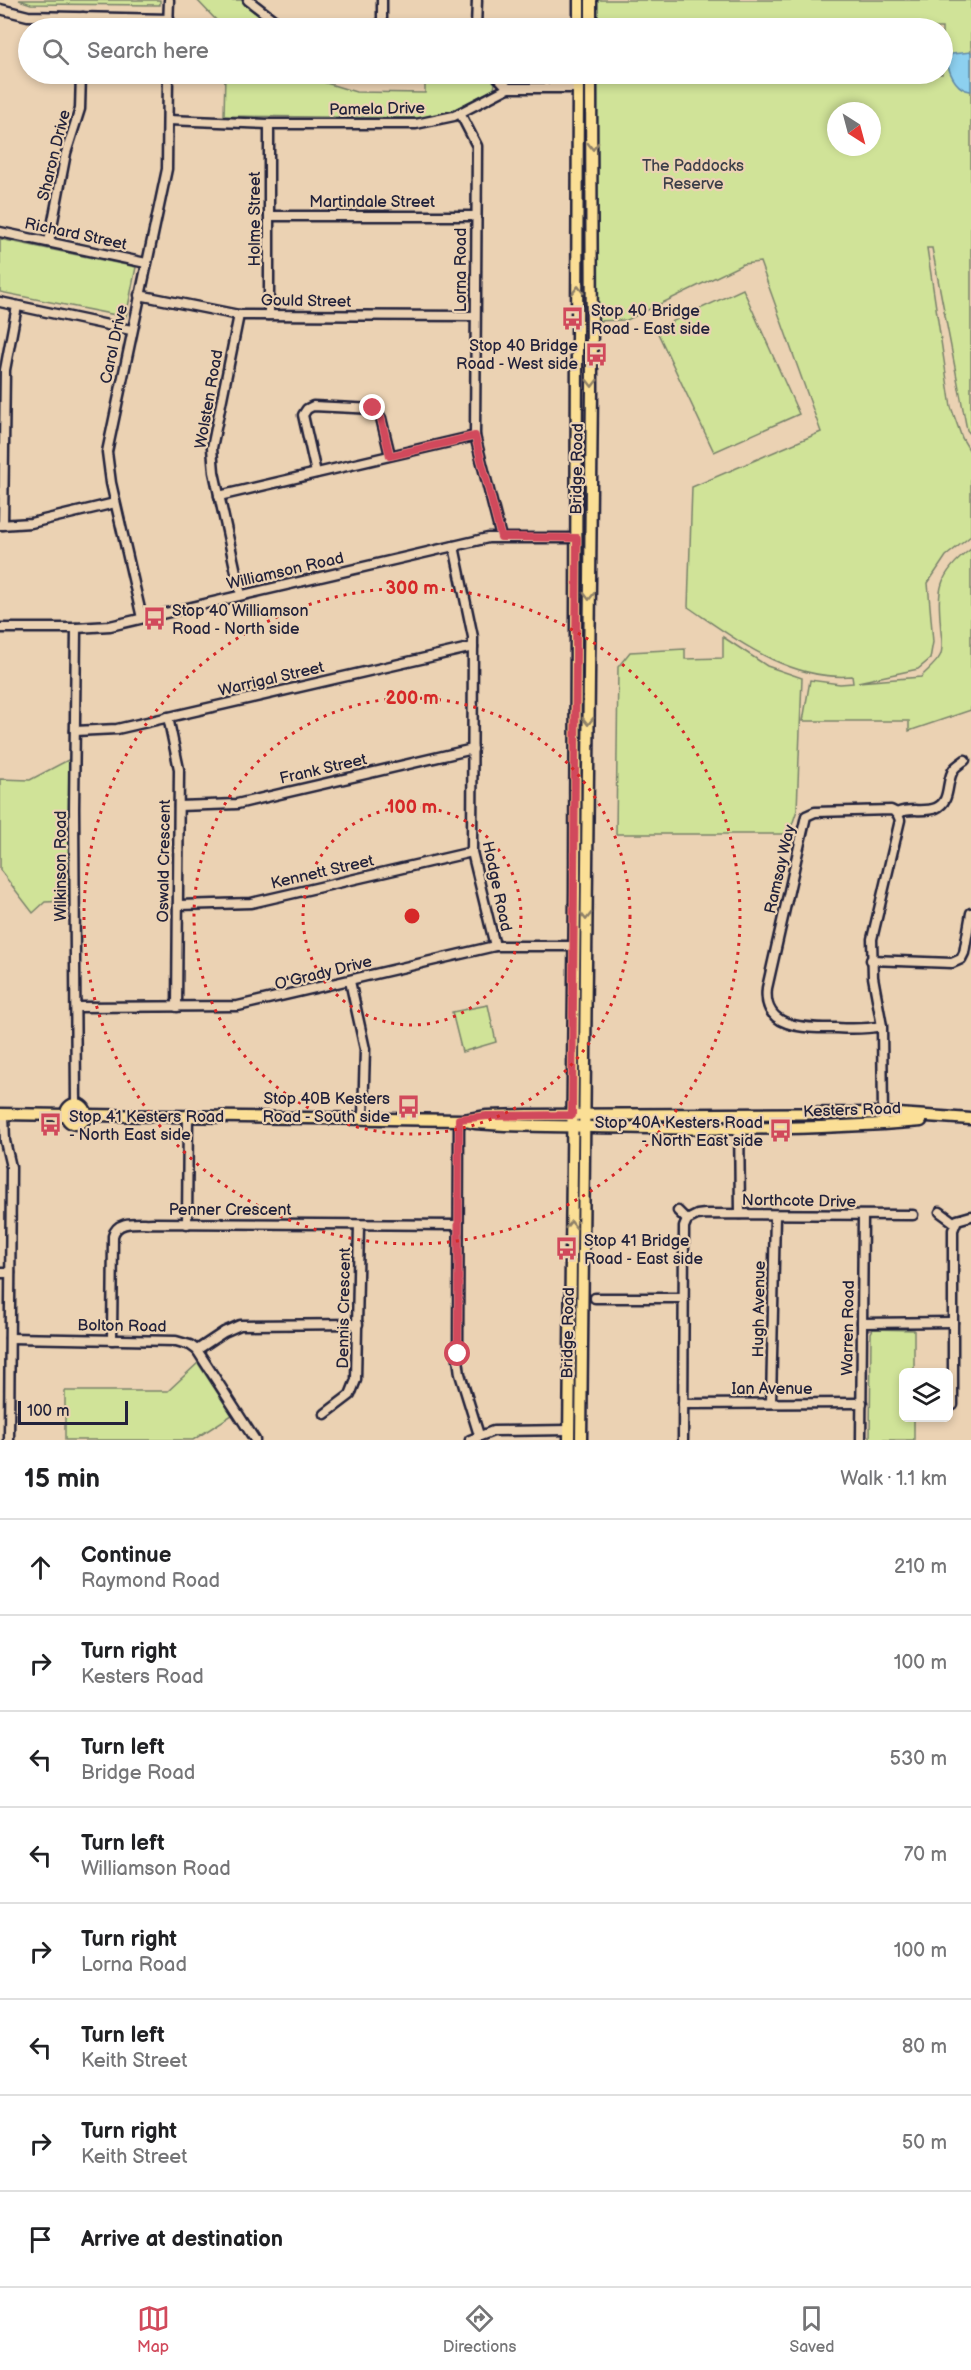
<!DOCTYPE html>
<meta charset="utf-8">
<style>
:root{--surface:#fff;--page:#f6f6f6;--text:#202124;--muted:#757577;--line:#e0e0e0;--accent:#d1495b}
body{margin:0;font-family:"Balsamiq Sans",sans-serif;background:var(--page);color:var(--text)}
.controls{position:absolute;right:18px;bottom:18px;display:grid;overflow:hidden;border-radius:9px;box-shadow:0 3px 9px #0003}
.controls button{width:54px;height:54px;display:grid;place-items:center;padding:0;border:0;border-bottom:2px solid var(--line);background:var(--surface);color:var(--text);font:30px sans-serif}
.compass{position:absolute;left:827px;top:102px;width:54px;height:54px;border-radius:50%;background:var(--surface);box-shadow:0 3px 9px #0003;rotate:144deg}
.scale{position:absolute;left:18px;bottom:15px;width:110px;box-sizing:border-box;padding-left:6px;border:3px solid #22223b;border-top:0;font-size:16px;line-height:21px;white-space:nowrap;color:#22223b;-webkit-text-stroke:4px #ebd2b3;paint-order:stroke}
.stop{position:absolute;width:18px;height:18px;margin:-14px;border:4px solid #d1495b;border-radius:50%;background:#fff}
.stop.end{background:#d1495b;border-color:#fff;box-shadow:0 2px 6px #0008}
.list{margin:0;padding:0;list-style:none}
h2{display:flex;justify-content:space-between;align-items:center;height:78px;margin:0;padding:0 24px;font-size:26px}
h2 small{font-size:20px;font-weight:400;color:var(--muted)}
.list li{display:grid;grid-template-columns:39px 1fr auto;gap:18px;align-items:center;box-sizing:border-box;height:96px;padding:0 24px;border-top:2px solid var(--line)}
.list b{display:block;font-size:22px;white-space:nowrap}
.list p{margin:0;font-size:20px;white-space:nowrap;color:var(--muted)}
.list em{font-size:20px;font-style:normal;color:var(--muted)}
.icon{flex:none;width:33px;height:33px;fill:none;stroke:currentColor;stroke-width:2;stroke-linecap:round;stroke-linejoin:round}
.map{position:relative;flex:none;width:971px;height:1440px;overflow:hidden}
.search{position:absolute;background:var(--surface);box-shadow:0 3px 9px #0003;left:18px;right:18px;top:18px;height:66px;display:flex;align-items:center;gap:15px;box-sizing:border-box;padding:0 21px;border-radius:33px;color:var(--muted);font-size:22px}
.sheet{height:846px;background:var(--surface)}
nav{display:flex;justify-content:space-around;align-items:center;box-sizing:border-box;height:84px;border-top:2px solid var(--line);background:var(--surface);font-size:16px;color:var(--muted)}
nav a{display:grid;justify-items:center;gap:3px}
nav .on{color:var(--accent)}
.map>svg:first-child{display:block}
</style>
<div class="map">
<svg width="971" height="1440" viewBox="0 0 971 1440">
<rect width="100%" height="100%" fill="#ebd2b3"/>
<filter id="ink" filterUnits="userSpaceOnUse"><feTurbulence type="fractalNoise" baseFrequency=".0167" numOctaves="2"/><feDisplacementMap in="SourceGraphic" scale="12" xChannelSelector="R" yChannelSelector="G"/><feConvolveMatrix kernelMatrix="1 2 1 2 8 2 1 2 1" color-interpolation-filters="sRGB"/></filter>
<g filter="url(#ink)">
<g fill="#d0e398" stroke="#79826a" stroke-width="1.5" fill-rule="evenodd">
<polygon points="19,0 160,0 160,5 31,4"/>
<polygon points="197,0 242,0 273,28 215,28 217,21"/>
<path d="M592,0H971V435L967,430L932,248H927L951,407L962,438L971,453V536L946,556L928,583L933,642L930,659L918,669L858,682L921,677C926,671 936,664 940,656C943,650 942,639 941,632C938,592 935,576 971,549V710L909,731V721H803L810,680L840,684L853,683L852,676C789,681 737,640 688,607L692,487L821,432L760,262L743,264L627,320L592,321V74H942V28H592ZM836,111H872V147H836Z"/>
<polygon points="225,74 316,74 316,80 356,92 425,93 425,74 486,74 495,83 494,89 449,112 422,118 224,116"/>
<polygon points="0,239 136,267 126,317 0,292"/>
<polygon points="743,289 799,414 714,452 656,329"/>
<polygon points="723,637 767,666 802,678 797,810 789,834 616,834 618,667 630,652 685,649 685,659 723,658"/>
<polygon points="70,759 68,901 45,902 33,913 0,870 0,779 30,780"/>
<polygon points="488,1005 496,1042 462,1052 452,1012"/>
<polygon points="873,1329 914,1330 914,1372 904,1372 904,1418 914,1418 914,1440 870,1440 871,1333"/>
<polygon points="198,1363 232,1415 193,1440 65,1440 65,1391 168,1391"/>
</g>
<path fill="#8dd0ef" stroke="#628aa7" stroke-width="1.5" d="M971,52V91H970C956,89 950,75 947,62L952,54Z"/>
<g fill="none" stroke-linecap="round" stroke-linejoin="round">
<defs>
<g id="minor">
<polyline points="248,0 284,28"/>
<polyline points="0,9 28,16 169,19"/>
<polyline points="83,28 83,17"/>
<polyline points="168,28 169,0"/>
<polyline points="382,28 382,0"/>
<polyline points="476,28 477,0"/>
<polyline points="495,74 508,88"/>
<polyline points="460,113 477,146 475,436 501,537"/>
<polyline points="168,120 269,124 416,124 454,116 508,88 578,88"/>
<polyline points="269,216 475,216"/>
<polyline points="0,232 146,263"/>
<polyline points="49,242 66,153 80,109 81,74"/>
<polyline points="139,295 239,315 475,316"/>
<polyline points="0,302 131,330"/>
<polyline points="239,315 212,448 214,472 241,595"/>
<polyline points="269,315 269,124"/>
<polyline points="316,473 303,415 307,409 313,406 375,409 381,418 390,455"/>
<polyline points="219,496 475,436"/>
<polyline points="0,525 31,523 115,503"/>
<polyline points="3,525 5,370 17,306"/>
<polyline points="454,546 473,637 472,852 495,946"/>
<polyline points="142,618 111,483 107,452 167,169 168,74"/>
<polyline points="0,628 76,628 110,626 488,538 577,538"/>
<polyline points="168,717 179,769 177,1007"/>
<polyline points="75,731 117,729 473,647"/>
<polyline points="179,806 237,804 473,749"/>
<path d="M897,813C910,807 924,813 936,808C952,801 945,781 954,769C956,766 961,763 965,760"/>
<polyline points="178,905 251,903 472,852"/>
<polyline points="871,960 952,963 961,959 964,953 971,913"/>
<polyline points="350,981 365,1049 363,1117"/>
<polyline points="77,1007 238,1006 495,946 573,946"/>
<path d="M882,1026C867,1029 851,1029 836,1028C807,1028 762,1030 767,988L806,816L815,812L891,810L897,813L900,820L872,939L873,977L882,1026L883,1118"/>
<polyline points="76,1104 74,809 76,628"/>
<polyline points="739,1114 740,1214"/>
<polyline points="4,1115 5,1141 11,1167 9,1440"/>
<polyline points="459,1120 458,1359 460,1374 479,1435"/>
<polyline points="678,1211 687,1220"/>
<polyline points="940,1212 955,1223"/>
<polyline points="187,1224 188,1115"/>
<polyline points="0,1273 10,1273"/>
<polyline points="595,1298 683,1298"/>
<polyline points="862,1323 953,1322"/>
<polyline points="10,1338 176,1341 190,1345 197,1350 255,1440"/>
<path d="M112,1340L113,1236C117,1219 139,1224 153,1223L458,1225"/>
<polyline points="197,1350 224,1332 240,1325 358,1324"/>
<polyline points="771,1403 775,1215"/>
<polyline points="683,1404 862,1403"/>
<polyline points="953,1405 953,1230 957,1220 971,1216"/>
<polyline points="325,1414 350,1395 356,1380 359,1225"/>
<polyline points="470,1440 493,1431 569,1430"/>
<polyline points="683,1440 684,1227 687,1220 697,1215 705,1214 913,1215"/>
<polyline points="861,1440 863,1216"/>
</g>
<g id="major">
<polyline points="579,28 579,0"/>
<polyline points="591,28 591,0"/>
<circle cx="76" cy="1114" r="10"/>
<polyline points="0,1114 66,1115"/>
<polyline points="86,1115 464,1120 487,1116 527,1115 883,1113 971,1119"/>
<path d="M466,1121L475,1123L505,1125C643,1128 783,1133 921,1121"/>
<polyline points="569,1440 575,891 578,74"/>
<polyline points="581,1440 592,389 591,74"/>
</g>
</defs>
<use href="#minor" stroke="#22223b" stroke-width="13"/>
<use href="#major" stroke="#22223b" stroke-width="15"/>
<use href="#minor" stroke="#ebd2b3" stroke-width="8"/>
<use href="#major" stroke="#fbdf96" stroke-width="10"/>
</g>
<defs><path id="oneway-chevron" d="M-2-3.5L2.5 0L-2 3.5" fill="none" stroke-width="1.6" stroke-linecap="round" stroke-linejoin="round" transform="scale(1.5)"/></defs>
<g stroke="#8e8068">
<use href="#oneway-chevron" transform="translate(593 146) rotate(90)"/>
<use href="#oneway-chevron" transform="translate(578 290) rotate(-90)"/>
<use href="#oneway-chevron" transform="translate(592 383) rotate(90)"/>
<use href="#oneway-chevron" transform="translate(589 596) rotate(91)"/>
<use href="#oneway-chevron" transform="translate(588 721) rotate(90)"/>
<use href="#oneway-chevron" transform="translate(586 916) rotate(90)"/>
<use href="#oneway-chevron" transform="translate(571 1225) rotate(-89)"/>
</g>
</g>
<g fill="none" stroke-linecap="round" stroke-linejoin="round" filter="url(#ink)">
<polyline stroke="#d1495b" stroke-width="8" points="373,408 381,418 390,456 475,436 501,537 577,538 572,1115 487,1116 459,1119 458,1354"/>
</g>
<g fill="none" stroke="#d62828" stroke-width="3" stroke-dasharray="3 6">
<circle cx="412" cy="916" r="109"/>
<circle cx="412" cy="916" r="218"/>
<circle cx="412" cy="916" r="328"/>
</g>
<defs>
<symbol id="bus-bare" viewBox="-9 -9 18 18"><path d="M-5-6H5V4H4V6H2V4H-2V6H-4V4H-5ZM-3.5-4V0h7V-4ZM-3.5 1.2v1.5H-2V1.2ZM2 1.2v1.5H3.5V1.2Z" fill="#d1495b" stroke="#ebd2b3" stroke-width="2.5" paint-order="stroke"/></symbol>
</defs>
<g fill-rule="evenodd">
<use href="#bus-bare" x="556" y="302" width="33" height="33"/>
<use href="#bus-bare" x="580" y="338" width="33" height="33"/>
<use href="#bus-bare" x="138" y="602" width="33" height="33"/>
<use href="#bus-bare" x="392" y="1090" width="33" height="33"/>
<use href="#bus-bare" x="34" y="1108" width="33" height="33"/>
<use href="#bus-bare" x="764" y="1114" width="33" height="33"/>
<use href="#bus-bare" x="550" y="1232" width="33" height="33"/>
</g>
<g text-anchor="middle" stroke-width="4.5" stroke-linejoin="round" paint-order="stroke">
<g font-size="16" fill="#22223b" stroke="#ebd2b3">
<text transform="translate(377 108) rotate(-1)" y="6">Pamela Drive</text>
<text transform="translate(53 155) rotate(-76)" y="6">Sharon Drive</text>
<text x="372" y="207">Martindale Street</text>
<text transform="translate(254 219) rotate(-90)" y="6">Holme Street</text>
<text transform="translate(76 233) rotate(12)" y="6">Richard Street</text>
<text transform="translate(460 270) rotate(-90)" y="6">Lorna Road</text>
<text transform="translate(306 300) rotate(1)" y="6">Gould Street</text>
<text transform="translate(113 344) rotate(-78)" y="6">Carol Drive</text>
<text transform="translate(208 399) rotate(-80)" y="6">Wolsten Road</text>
<text transform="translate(576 469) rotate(-89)" y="6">Bridge Road</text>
<text transform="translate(285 570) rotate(-13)" y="6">Williamson Road</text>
<text transform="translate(271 678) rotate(-13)" y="6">Warrigal Street</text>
<text transform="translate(323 768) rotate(-13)" y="6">Frank Street</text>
<text transform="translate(163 861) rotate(-89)" y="6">Oswald Crescent</text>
<text transform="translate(60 866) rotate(-90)" y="6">Wilkinson Road</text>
<text transform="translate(779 869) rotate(-77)" y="6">Ramsay Way</text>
<text transform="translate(322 871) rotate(-13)" y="6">Kennett Street</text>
<text transform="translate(498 886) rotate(78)" y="6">Hodge Road</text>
<text transform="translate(323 972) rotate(-14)" y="6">O'Grady Drive</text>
<text transform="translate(852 1109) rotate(-2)" y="6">Kesters Road</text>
<text transform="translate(799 1200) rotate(1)" y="6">Northcote Drive</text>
<text x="230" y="1215">Penner Crescent</text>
<text transform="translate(343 1308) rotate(-89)" y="6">Dennis Crescent</text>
<text transform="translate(758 1309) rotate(-89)" y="6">Hugh Avenue</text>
<text transform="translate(122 1325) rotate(1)" y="6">Bolton Road</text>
<text transform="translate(847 1328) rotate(-89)" y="6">Warren Road</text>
<text transform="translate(567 1333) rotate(-89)" y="6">Bridge Road</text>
<text x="772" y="1394">Ian Avenue</text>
</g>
<g font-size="16" fill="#3c3f49" stroke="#ebd2b3">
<text x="693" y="171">The Paddocks<tspan x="693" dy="18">Reserve</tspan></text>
</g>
<g font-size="16" fill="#22223b" stroke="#ebd2b3" text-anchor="start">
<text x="591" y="316">Stop 40 Bridge<tspan x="591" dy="18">Road - East side</tspan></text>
<text x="578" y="351" text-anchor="end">Stop 40 Bridge<tspan x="578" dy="18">Road - West side</tspan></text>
<text x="172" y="616">Stop 40 Williamson<tspan x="172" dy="18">Road - North side</tspan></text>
<text x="390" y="1104" text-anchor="end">Stop 40B Kesters<tspan x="390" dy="18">Road - South side</tspan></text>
<text x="69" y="1122">Stop 41 Kesters Road<tspan x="69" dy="18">- North East side</tspan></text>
<text x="763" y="1128" text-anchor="end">Stop 40A Kesters Road<tspan x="763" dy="18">- North East side</tspan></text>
<text x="584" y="1246">Stop 41 Bridge<tspan x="584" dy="18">Road - East side</tspan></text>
</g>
</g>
<circle cx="412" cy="916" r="9" fill="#d62828" stroke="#ebd2b3" stroke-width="3"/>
<g font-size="18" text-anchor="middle" font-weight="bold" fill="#d62828" stroke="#ebd2b3" stroke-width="4.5" stroke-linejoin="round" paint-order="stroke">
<text x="412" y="594">300 m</text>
<text x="412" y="704">200 m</text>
<text x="412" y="813">100 m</text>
</g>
</svg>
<div class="controls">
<button><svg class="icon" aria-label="layers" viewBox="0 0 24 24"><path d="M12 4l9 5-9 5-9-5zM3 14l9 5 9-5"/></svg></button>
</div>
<svg class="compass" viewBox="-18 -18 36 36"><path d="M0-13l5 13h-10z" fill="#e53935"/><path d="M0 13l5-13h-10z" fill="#757577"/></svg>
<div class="scale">100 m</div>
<div class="stop" style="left:458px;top:1354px"></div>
<div class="stop end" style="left:373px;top:408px"></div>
<div class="search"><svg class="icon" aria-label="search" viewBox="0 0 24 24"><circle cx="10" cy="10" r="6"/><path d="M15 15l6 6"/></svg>Search here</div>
</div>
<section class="sheet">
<h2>15 min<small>Walk · 1.1 km</small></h2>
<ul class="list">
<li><svg class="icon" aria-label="ahead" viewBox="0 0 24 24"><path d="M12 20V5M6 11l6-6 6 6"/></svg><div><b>Continue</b><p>Raymond Road</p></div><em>210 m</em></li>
<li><svg class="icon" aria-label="right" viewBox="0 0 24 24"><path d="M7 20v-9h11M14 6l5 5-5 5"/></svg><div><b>Turn right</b><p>Kesters Road</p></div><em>100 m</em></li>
<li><svg class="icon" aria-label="left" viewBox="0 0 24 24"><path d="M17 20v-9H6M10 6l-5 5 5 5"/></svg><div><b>Turn left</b><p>Bridge Road</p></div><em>530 m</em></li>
<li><svg class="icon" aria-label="left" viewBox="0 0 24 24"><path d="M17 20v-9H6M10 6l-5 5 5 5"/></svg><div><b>Turn left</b><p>Williamson Road</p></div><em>70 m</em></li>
<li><svg class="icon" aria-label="right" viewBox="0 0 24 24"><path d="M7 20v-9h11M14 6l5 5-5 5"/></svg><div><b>Turn right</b><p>Lorna Road</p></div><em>100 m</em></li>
<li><svg class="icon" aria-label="left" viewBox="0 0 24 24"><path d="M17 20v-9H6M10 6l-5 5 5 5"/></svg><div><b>Turn left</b><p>Keith Street</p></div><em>80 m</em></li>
<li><svg class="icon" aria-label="right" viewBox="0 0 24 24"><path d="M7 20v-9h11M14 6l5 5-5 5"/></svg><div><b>Turn right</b><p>Keith Street</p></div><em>50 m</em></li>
<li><svg class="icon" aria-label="arrive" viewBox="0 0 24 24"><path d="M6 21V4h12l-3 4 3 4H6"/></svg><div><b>Arrive at destination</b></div></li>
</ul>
</section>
<nav>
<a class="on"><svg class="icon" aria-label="map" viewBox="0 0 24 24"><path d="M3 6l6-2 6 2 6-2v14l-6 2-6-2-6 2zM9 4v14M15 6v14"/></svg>Map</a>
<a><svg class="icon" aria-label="directions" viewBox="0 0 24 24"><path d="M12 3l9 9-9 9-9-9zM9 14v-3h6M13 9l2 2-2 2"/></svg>Directions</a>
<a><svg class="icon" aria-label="saved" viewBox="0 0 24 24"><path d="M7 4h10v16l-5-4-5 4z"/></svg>Saved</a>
</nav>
